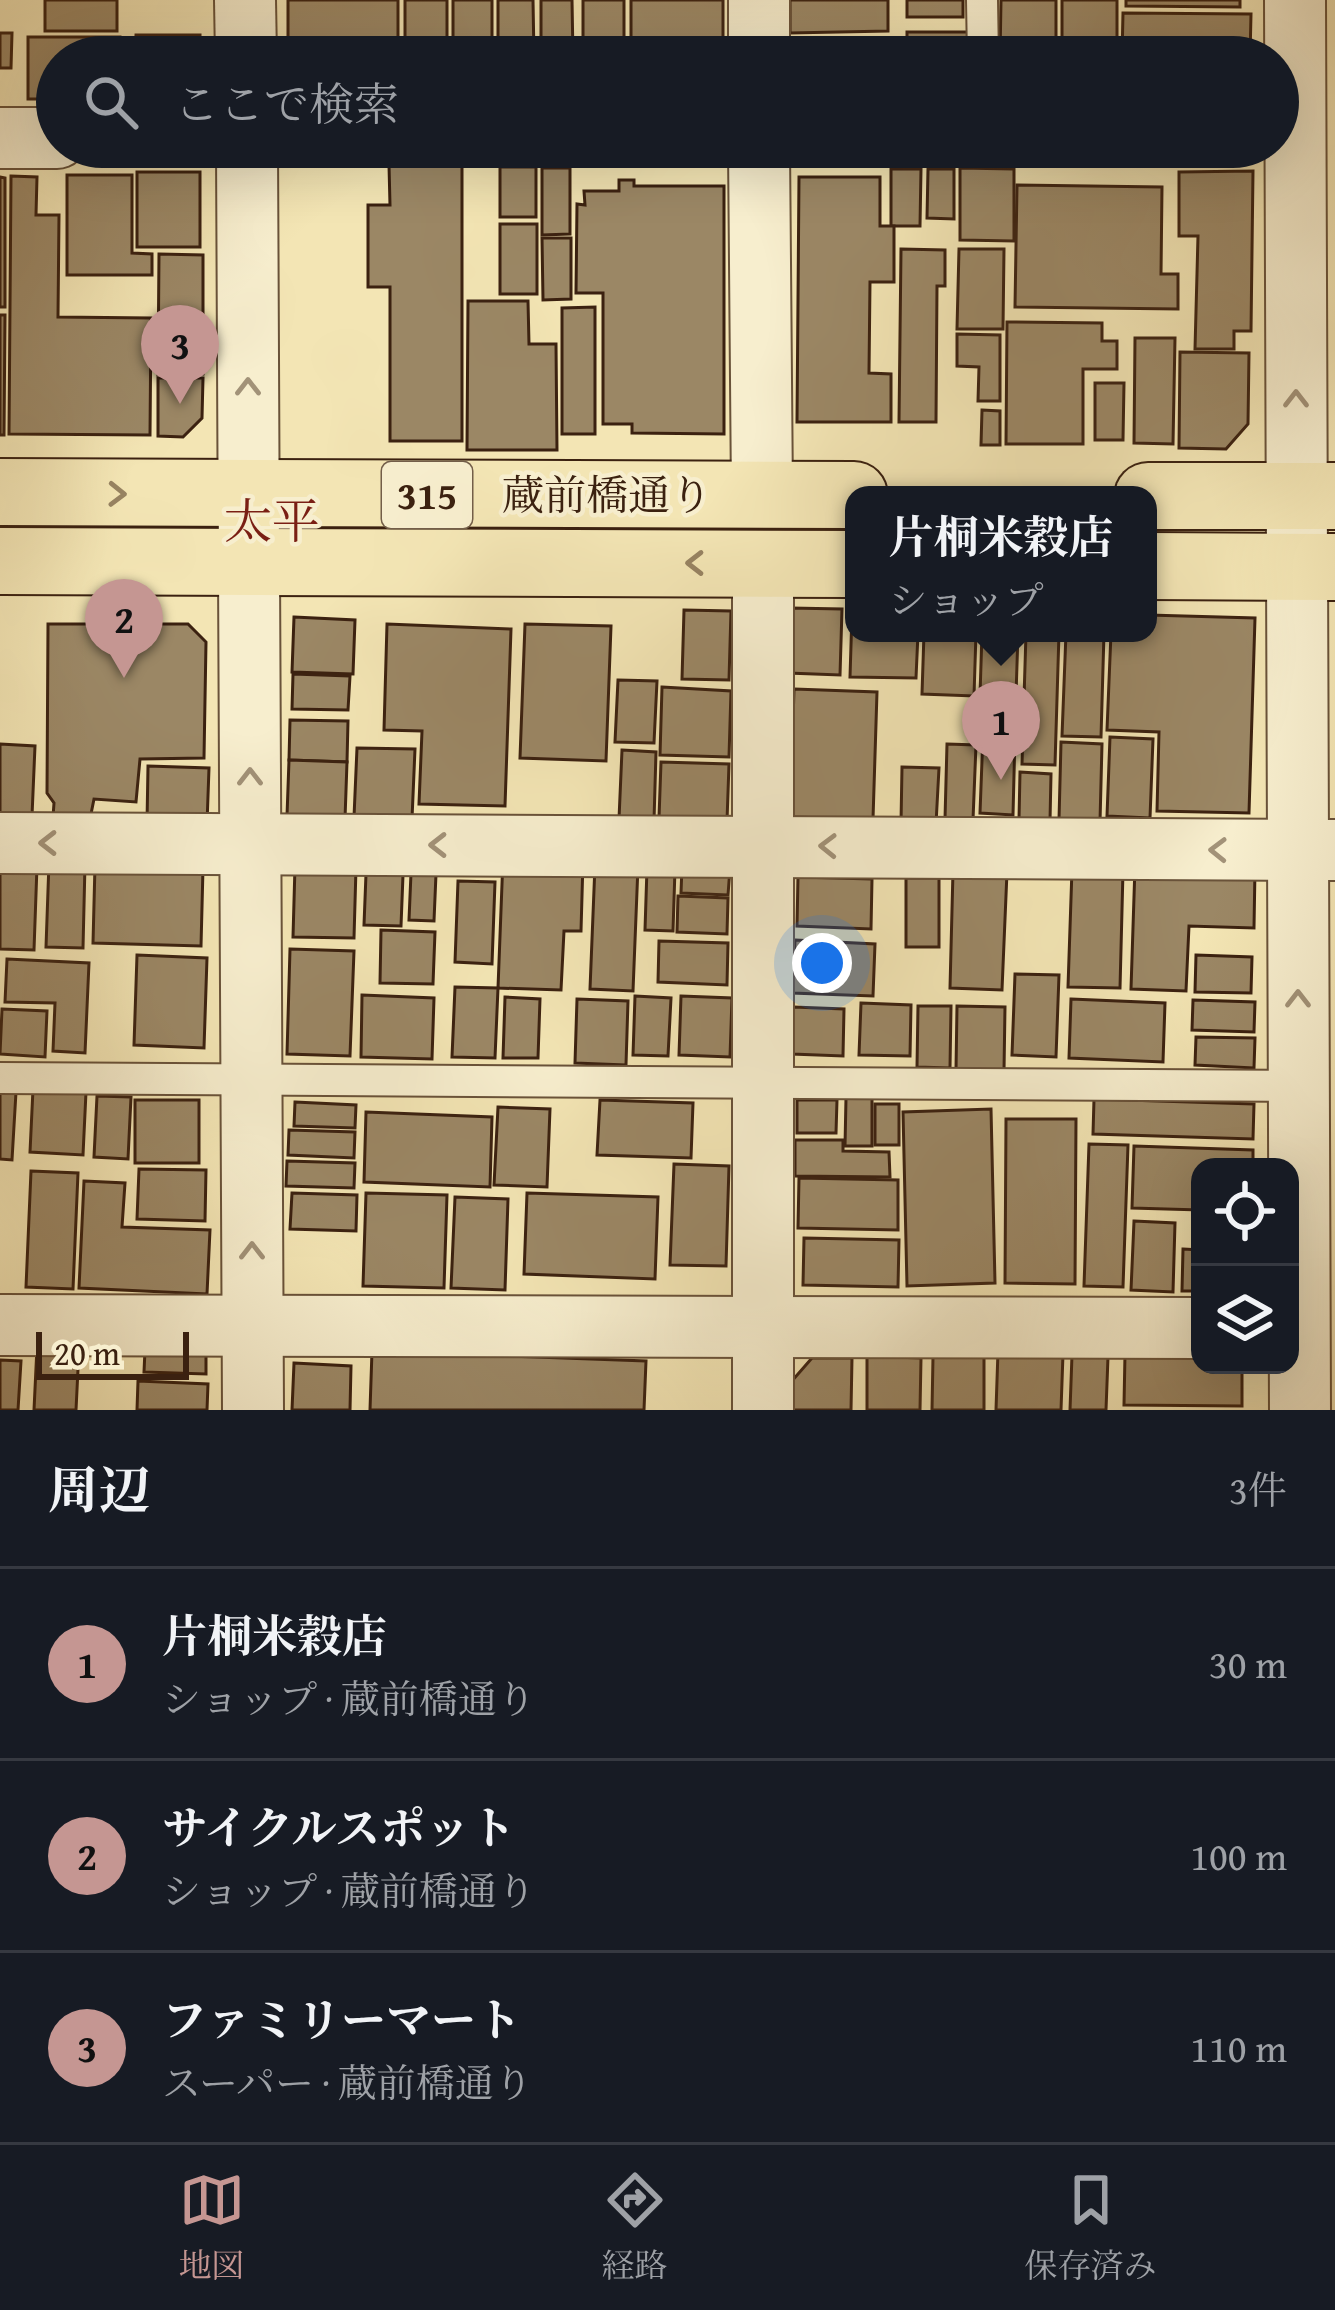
<!DOCTYPE html>
<html lang="ja">
<meta charset="utf-8">
<style>
:root{--surface:#171b24;--page:#242831;--text:#f1f3f6;--muted:#9ea1a6;--line:#363941;--accent:#c59692}
body{margin:0;font-family:"Gentium Book Plus","Noto Serif JP",serif;background:var(--page);color:var(--text)}
.controls{position:absolute;right:36px;bottom:36px;display:grid;overflow:hidden;border-radius:24px;box-shadow:0 12px 48px #0002}
.controls button{width:108px;height:108px;display:grid;place-items:center;padding:0;border:0;border-bottom:3px solid var(--line);background:var(--surface);color:var(--text);font:60px sans-serif}
.scale{position:absolute;left:36px;bottom:30px;width:153px;box-sizing:border-box;padding-left:12px;border:6px solid #3b2110;border-top:0;font-size:33px;line-height:42px;white-space:nowrap;color:#3b2110;-webkit-text-stroke:9px #f7eece;paint-order:stroke}
.you{position:absolute;left:822px;top:963px;width:42px;height:42px;margin:-30px;border:9px solid #fff;border-radius:50%;background:#1a73e8;box-shadow:0 0 0 18px #1a73e833}
.badge{display:grid;place-items:center;width:78px;height:78px;border-radius:50%;background:var(--accent);color:#111;font-size:39px;font-weight:700}
.pin{position:absolute;translate:-50% -99px;filter:drop-shadow(0 3px 6px #0008)}
.pin::after{content:'';position:absolute;top:63px;width:42px;height:36px;background:inherit;clip-path:polygon(0 0,100% 0,50% 100%)}
.popup{position:absolute;left:845px;top:486px;width:312px;height:156px;box-sizing:border-box;display:grid;place-content:center;border-radius:24px;background:var(--surface);filter:drop-shadow(0 3px 9px #0005);font-size:39px;white-space:nowrap;color:var(--muted)}
.popup b{font-size:45px;color:var(--text)}
.popup::after{content:'';position:absolute;left:50%;top:100%;margin-left:-24px;border:24px solid transparent;border-top-color:var(--surface)}
.list{margin:0;padding:0;list-style:none}
h2{display:flex;justify-content:space-between;align-items:center;height:156px;margin:0;padding:0 48px;font-size:51px}
h2 small{font-size:39px;font-weight:400;color:var(--muted)}
.list li{display:grid;grid-template-columns:78px 1fr auto;gap:36px;align-items:center;box-sizing:border-box;height:192px;padding:0 48px;border-top:3px solid var(--line)}
.list b{display:block;font-size:45px;white-space:nowrap}
.list p{margin:0;font-size:39px;white-space:nowrap;color:var(--muted)}
.list em{font-size:39px;font-style:normal;color:var(--muted)}
.icon{flex:none;width:66px;height:66px;fill:none;stroke:currentColor;stroke-width:2;stroke-linecap:round;stroke-linejoin:round}
.map{position:relative;flex:none;width:1335px;height:1410px;overflow:hidden}
.search{position:absolute;background:var(--surface);box-shadow:0 12px 48px #0002;left:36px;right:36px;top:36px;height:132px;display:flex;align-items:center;gap:30px;box-sizing:border-box;padding:0 42px;border-radius:66px;color:var(--muted);font-size:45px}
.sheet{height:732px;background:var(--surface)}
nav{display:flex;justify-content:space-around;align-items:center;box-sizing:border-box;height:168px;border-top:3px solid var(--line);background:var(--surface);font-size:33px;color:var(--muted)}
nav a{display:grid;justify-items:center;gap:6px}
nav .on{color:var(--accent)}
.map>svg:first-child{display:block}
</style>
<div class="map">
<svg width="1335" height="1410" viewBox="0 0 1335 1410">
<rect width="100%" height="100%" fill="#f3e5b4"/>
<filter id="stains"><feTurbulence type="fractalNoise" baseFrequency=".00167" numOctaves="4"/><feColorMatrix values="0 0 0 0 .2 0 0 0 0 .09 0 0 0 0 .02 0 0 0 .5 -.17"/></filter>
<radialGradient id="worn" r=".72"><stop offset=".6" stop-color="#630" stop-opacity="0"/><stop offset="1" stop-color="#630" stop-opacity=".3"/></radialGradient>
<g fill="#9b8765" stroke="#3b2110" stroke-width="3">
<rect x="45" y="0" width="72" height="31"/>
<rect x="288" y="0" width="110" height="40"/>
<rect x="405" y="0" width="42" height="57"/>
<rect x="453" y="0" width="39" height="57"/>
<polygon points="498,0 533,0 534,57 498,57"/>
<polygon points="541,0 572,0 573,57 541,57"/>
<rect x="583" y="0" width="41" height="57"/>
<rect x="631" y="0" width="92" height="57"/>
<polygon points="790,0 888,0 888,31 790,33"/>
<rect x="907" y="0" width="56" height="17"/>
<polygon points="1001,0 1056,0 1056,57 1000,57"/>
<rect x="1062" y="0" width="55" height="57"/>
<polygon points="1126,0 1240,0 1240,7 1126,6"/>
<polygon points="1123,13 1251,14 1250,57 1122,57"/>
<rect x="907" y="32" width="61" height="25"/>
<polygon points="0,33 12,33 11,68 0,68"/>
<polygon points="136,35 200,35 200,57 135,57"/>
<polygon points="28,37 120,37 120,57 57,57 57,99 28,99"/>
<polygon points="792,39 855,40 855,57 792,57"/>
<polygon points="859,43 900,44 900,57 859,57"/>
<rect x="293" y="44" width="106" height="13"/>
<polygon points="389,165 462,166 462,441 390,441 390,287 368,287 368,205 390,205"/>
<rect x="500" y="167" width="36" height="50"/>
<polygon points="542,168 570,168 570,234 542,235"/>
<polygon points="960,168 1014,169 1014,241 960,240"/>
<polygon points="891,169 921,169 920,226 891,226"/>
<polygon points="928,169 954,169 954,219 927,218"/>
<polygon points="1253,171 1251,331 1234,331 1234,349 1195,349 1198,236 1179,236 1179,172"/>
<rect x="137" y="172" width="63" height="75"/>
<polygon points="67,175 132,175 132,253 152,254 152,275 67,275"/>
<polygon points="11,176 37,177 36,215 59,215 58,317 151,318 150,435 9,434"/>
<polygon points="0,177 5,178 5,307 0,307"/>
<polygon points="799,177 880,177 880,226 894,226 894,282 870,282 869,373 891,374 891,422 797,422"/>
<polygon points="619,180 634,180 634,186 724,186 724,434 632,433 632,424 603,424 603,293 576,293 577,204 585,205 584,191 619,191"/>
<polygon points="1017,185 1162,187 1161,274 1178,274 1178,309 1015,307"/>
<rect x="500" y="224" width="37" height="70"/>
<polygon points="542,238 571,238 571,299 543,300"/>
<polygon points="901,249 945,250 945,286 937,286 936,422 899,422"/>
<polygon points="959,249 1004,249 1003,329 957,329"/>
<polygon points="159,254 203,255 203,374 158,375"/>
<polygon points="468,301 528,301 529,344 556,344 557,450 467,450"/>
<polygon points="595,307 595,434 562,434 562,308"/>
<polygon points="0,315 5,315 4,435 0,435"/>
<polygon points="1007,322 1102,323 1102,341 1117,341 1117,369 1083,369 1083,444 1006,444"/>
<polygon points="957,334 1000,335 1000,401 978,401 979,367 957,366"/>
<polygon points="1135,338 1175,338 1173,444 1134,443"/>
<polygon points="1180,352 1249,353 1248,424 1226,449 1179,448"/>
<polygon points="158,378 203,378 202,418 183,437 158,436"/>
<polygon points="1095,383 1124,383 1123,440 1095,440"/>
<polygon points="982,410 1000,411 1000,445 981,445"/>
<polygon points="790,608 842,609 840,675 788,673"/>
<polygon points="684,610 731,611 729,680 682,679"/>
<polygon points="852,613 854,633 918,633 916,678 850,677"/>
<polygon points="1148,615 1255,618 1249,813 1157,811 1159,732 1107,730 1111,633 1148,633"/>
<polygon points="294,617 355,620 353,674 292,672"/>
<polygon points="48,624 188,624 206,642 204,758 140,759 136,802 94,799 90,819 53,817 54,803 47,793"/>
<polygon points="387,624 511,629 505,806 419,804 422,731 384,730"/>
<polygon points="525,624 611,626 606,761 520,758"/>
<polygon points="924,633 976,633 974,696 922,694"/>
<polygon points="982,633 1018,633 1015,727 979,726"/>
<polygon points="1026,633 1059,633 1055,765 1022,764"/>
<polygon points="1066,633 1104,633 1101,737 1062,736"/>
<polygon points="293,674 350,676 348,710 292,709"/>
<polygon points="618,680 657,681 654,743 615,742"/>
<polygon points="662,687 731,691 729,757 660,755"/>
<polygon points="794,689 877,692 873,819 790,817"/>
<polygon points="290,720 348,721 347,762 289,760"/>
<polygon points="983,734 1015,735 1013,815 980,813"/>
<polygon points="1110,737 1153,739 1150,818 1107,816"/>
<polygon points="1061,742 1102,744 1100,822 1059,820"/>
<polygon points="0,744 35,746 32,816 0,815"/>
<polygon points="947,744 976,745 973,820 945,819"/>
<polygon points="357,748 415,749 412,819 354,817"/>
<polygon points="622,750 656,752 654,821 619,819"/>
<polygon points="289,760 347,762 345,819 287,816"/>
<polygon points="661,762 729,764 727,821 659,818"/>
<polygon points="148,766 209,768 207,824 147,823"/>
<polygon points="902,767 939,768 936,824 901,823"/>
<polygon points="1020,772 1051,774 1050,821 1019,819"/>
<polygon points="503,858 583,861 581,931 564,931 561,990 498,988"/>
<polygon points="49,862 85,864 83,948 46,947"/>
<polygon points="0,864 37,866 34,950 0,949"/>
<polygon points="95,865 203,868 201,946 93,943"/>
<polygon points="595,865 638,866 633,991 590,989"/>
<polygon points="295,866 356,868 354,938 293,937"/>
<polygon points="682,866 730,868 728,895 681,893"/>
<polygon points="1135,866 1255,869 1254,928 1189,926 1186,991 1131,989"/>
<polygon points="647,868 675,869 673,931 645,930"/>
<polygon points="1072,869 1123,871 1120,988 1068,987"/>
<polygon points="953,871 1007,872 1002,990 950,988"/>
<polygon points="411,873 436,874 434,921 409,920"/>
<polygon points="366,874 403,875 401,926 364,925"/>
<polygon points="798,877 872,879 871,929 797,926"/>
<rect x="906" y="878" width="33" height="69"/>
<polygon points="458,881 495,882 492,964 455,962"/>
<polygon points="678,896 728,898 727,934 677,932"/>
<polygon points="381,930 435,932 433,984 380,983"/>
<polygon points="795,940 875,944 873,996 792,993"/>
<polygon points="659,941 728,943 727,985 658,982"/>
<polygon points="290,949 354,951 350,1056 287,1054"/>
<polygon points="137,955 207,958 204,1048 134,1045"/>
<polygon points="1196,955 1252,957 1251,993 1195,992"/>
<polygon points="7,959 89,963 85,1053 53,1051 55,1003 5,1002"/>
<polygon points="1015,974 1059,975 1056,1057 1012,1055"/>
<polygon points="455,987 498,988 495,1058 452,1057"/>
<polygon points="362,995 434,998 432,1059 361,1057"/>
<polygon points="635,996 671,998 668,1056 633,1055"/>
<polygon points="681,996 732,998 730,1057 679,1055"/>
<polygon points="505,997 540,999 538,1058 503,1058"/>
<polygon points="577,999 628,1001 626,1065 575,1063"/>
<polygon points="1071,999 1165,1003 1163,1062 1069,1058"/>
<polygon points="1193,1000 1255,1002 1254,1032 1192,1030"/>
<polygon points="861,1003 911,1005 910,1056 859,1055"/>
<polygon points="918,1006 951,1006 950,1068 917,1067"/>
<polygon points="957,1006 1005,1007 1004,1071 956,1070"/>
<polygon points="793,1007 844,1009 843,1056 792,1054"/>
<polygon points="2,1009 47,1011 45,1057 0,1054"/>
<polygon points="1196,1037 1255,1038 1254,1068 1195,1065"/>
<polygon points="33,1089 86,1092 83,1155 30,1152"/>
<polygon points="0,1091 16,1092 12,1160 0,1159"/>
<polygon points="97,1096 131,1097 128,1159 94,1157"/>
<polygon points="846,1098 872,1098 872,1146 845,1146"/>
<polygon points="1094,1099 1254,1104 1253,1139 1093,1134"/>
<rect x="135" y="1100" width="64" height="63"/>
<polygon points="600,1100 693,1103 691,1158 597,1155"/>
<polygon points="797,1100 837,1100 836,1133 797,1133"/>
<polygon points="295,1102 356,1105 355,1128 294,1126"/>
<rect x="875" y="1104" width="24" height="41"/>
<polygon points="498,1107 550,1109 547,1187 494,1185"/>
<polygon points="991,1109 995,1283 907,1286 903,1112"/>
<polygon points="366,1112 492,1117 490,1187 364,1182"/>
<polygon points="1006,1119 1076,1119 1075,1284 1005,1283"/>
<polygon points="289,1130 355,1132 354,1158 288,1155"/>
<polygon points="795,1140 843,1140 843,1151 889,1152 890,1177 795,1176"/>
<polygon points="1089,1144 1128,1145 1123,1287 1084,1286"/>
<polygon points="1134,1146 1253,1150 1253,1167 1200,1167 1200,1210 1132,1208"/>
<polygon points="287,1161 355,1163 354,1188 286,1186"/>
<polygon points="674,1164 729,1166 726,1266 670,1265"/>
<polygon points="139,1169 206,1170 205,1221 137,1219"/>
<polygon points="31,1171 78,1173 73,1289 26,1287"/>
<polygon points="799,1178 898,1180 898,1230 798,1228"/>
<polygon points="84,1181 125,1183 122,1227 210,1230 207,1294 79,1288"/>
<polygon points="292,1193 357,1195 356,1231 290,1229"/>
<polygon points="366,1193 447,1195 444,1288 363,1286"/>
<polygon points="527,1193 658,1197 655,1279 524,1274"/>
<polygon points="455,1197 508,1199 505,1290 451,1288"/>
<polygon points="1134,1221 1175,1223 1173,1292 1131,1290"/>
<polygon points="804,1238 899,1240 898,1287 803,1285"/>
<polygon points="1183,1249 1200,1250 1200,1291 1182,1291"/>
<polygon points="37,1347 79,1349 76,1410 34,1410"/>
<polygon points="145,1350 206,1353 206,1374 144,1372"/>
<polygon points="372,1351 646,1361 644,1410 370,1410"/>
<polygon points="998,1351 1063,1354 1061,1410 996,1410"/>
<polygon points="1125,1354 1200,1356 1200,1365 1242,1365 1242,1406 1124,1405"/>
<polygon points="1072,1355 1108,1357 1106,1410 1070,1410"/>
<polygon points="867,1356 921,1358 920,1410 867,1410"/>
<polygon points="933,1357 984,1357 984,1410 932,1410"/>
<polygon points="812,1358 852,1358 851,1410 790,1410 791,1382"/>
<polygon points="0,1360 21,1361 18,1410 0,1410"/>
<polygon points="294,1363 351,1366 350,1410 292,1410"/>
<polygon points="138,1381 208,1384 207,1410 137,1410"/>
</g>
<g fill="none" stroke-linecap="round" stroke-linejoin="round">
<defs>
<g id="lane">
<polyline points="982,0 983,57"/>
<polyline points="0,1078 1298,1086"/>
</g>
<g id="street">
<polyline points="245,0 246,57"/>
<polyline points="759,0 759,57"/>
<polyline points="1295,0 1300,1410"/>
<polyline points="0,138 57,138"/>
<polyline points="247,147 253,1410"/>
<polyline points="759,147 762,495"/>
<polyline points="763,563 763,1410"/>
<polyline points="0,843 1335,850"/>
<polyline points="0,1325 1200,1328"/>
</g>
<g id="primary">
<polyline points="0,492 854,495"/>
<polyline points="1148,496 1335,496"/>
<polyline points="0,561 854,564"/>
<polyline points="1148,566 1335,567"/>
</g>
</defs>
<use href="#lane" stroke="#695239" stroke-width="34"/>
<use href="#street" stroke="#695239" stroke-width="64"/>
<use href="#primary" stroke="#3b2110" stroke-width="70"/>
<use href="#lane" stroke="#f7eece" stroke-width="30"/>
<use href="#street" stroke="#f7eece" stroke-width="60"/>
<use href="#primary" stroke="#f3e5b4" stroke-width="66"/>
</g>
<defs><path id="oneway-chevron" d="M-2-3.5L2.5 0L-2 3.5" fill="none" stroke-width="1.6" stroke-linecap="round" stroke-linejoin="round" transform="scale(3)"/></defs>
<g stroke="#a29278">
<use href="#oneway-chevron" transform="translate(248 387) rotate(-90)"/>
<use href="#oneway-chevron" transform="translate(1296 399) rotate(-90)"/>
<use href="#oneway-chevron" transform="translate(250 777) rotate(-90)"/>
<use href="#oneway-chevron" transform="translate(48 843) rotate(-180)"/>
<use href="#oneway-chevron" transform="translate(438 845) rotate(180)"/>
<use href="#oneway-chevron" transform="translate(828 846) rotate(-179)"/>
<use href="#oneway-chevron" transform="translate(1218 850) rotate(-179)"/>
<use href="#oneway-chevron" transform="translate(1298 999) rotate(-90)"/>
<use href="#oneway-chevron" transform="translate(252 1251) rotate(-90)"/>
</g>
<g stroke="#978362">
<use href="#oneway-chevron" transform="translate(117 494) rotate(1)"/>
<use href="#oneway-chevron" transform="translate(695 563) rotate(-180)"/>
</g>
<g text-anchor="middle" stroke-width="9" stroke-linejoin="round" paint-order="stroke">
<rect fill="#f7eece" stroke="#735e49" stroke-width="3" x="382" y="462" width="90" height="66" rx="9"/>
<g font-size="39" font-weight="bold" fill="#3b2110">
<text x="427" y="509">315</text>
</g>
<g font-size="42" fill="#3b2110" stroke="#f7eece">
<text x="607" y="510">蔵前橋通り</text>
</g>
<g font-size="48" fill="#7a1f14" stroke="#f7eece">
<text x="272" y="538">太平</text>
</g>
</g>
<rect width="100%" height="100%" filter="url(#stains)"/>
<rect width="100%" height="100%" fill="url(#worn)"/>
</svg>
<div class="controls">
<button><svg class="icon" aria-label="locate" viewBox="0 0 24 24"><circle cx="12" cy="12" r="6"/><path d="M12 2v4M12 18v4M2 12h4M18 12h4"/></svg></button>
<button><svg class="icon" aria-label="layers" viewBox="0 0 24 24"><path d="M12 4l9 5-9 5-9-5zM3 14l9 5 9-5"/></svg></button>
</div>
<div class="scale">20 m</div>
<div class="you"></div>
<div class="pin badge" style="left:1001px;top:780px">1</div>
<div class="popup"><b>片桐米穀店</b>ショップ</div>
<div class="pin badge" style="left:124px;top:678px">2</div>
<div class="pin badge" style="left:180px;top:404px">3</div>
<div class="search"><svg class="icon" aria-label="search" viewBox="0 0 24 24"><circle cx="10" cy="10" r="6"/><path d="M15 15l6 6"/></svg>ここで検索</div>
</div>
<section class="sheet">
<h2>周辺<small>3件</small></h2>
<ul class="list">
<li><span class="badge">1</span><div><b>片桐米穀店</b><p>ショップ · 蔵前橋通り</p></div><em>30 m</em></li>
<li><span class="badge">2</span><div><b>サイクルスポット</b><p>ショップ · 蔵前橋通り</p></div><em>100 m</em></li>
<li><span class="badge">3</span><div><b>ファミリーマート</b><p>スーパー · 蔵前橋通り</p></div><em>110 m</em></li>
</ul>
</section>
<nav>
<a class="on"><svg class="icon" aria-label="map" viewBox="0 0 24 24"><path d="M3 6l6-2 6 2 6-2v14l-6 2-6-2-6 2zM9 4v14M15 6v14"/></svg>地図</a>
<a><svg class="icon" aria-label="directions" viewBox="0 0 24 24"><path d="M12 3l9 9-9 9-9-9zM9 14v-3h6M13 9l2 2-2 2"/></svg>経路</a>
<a><svg class="icon" aria-label="saved" viewBox="0 0 24 24"><path d="M7 4h10v16l-5-4-5 4z"/></svg>保存済み</a>
</nav>
